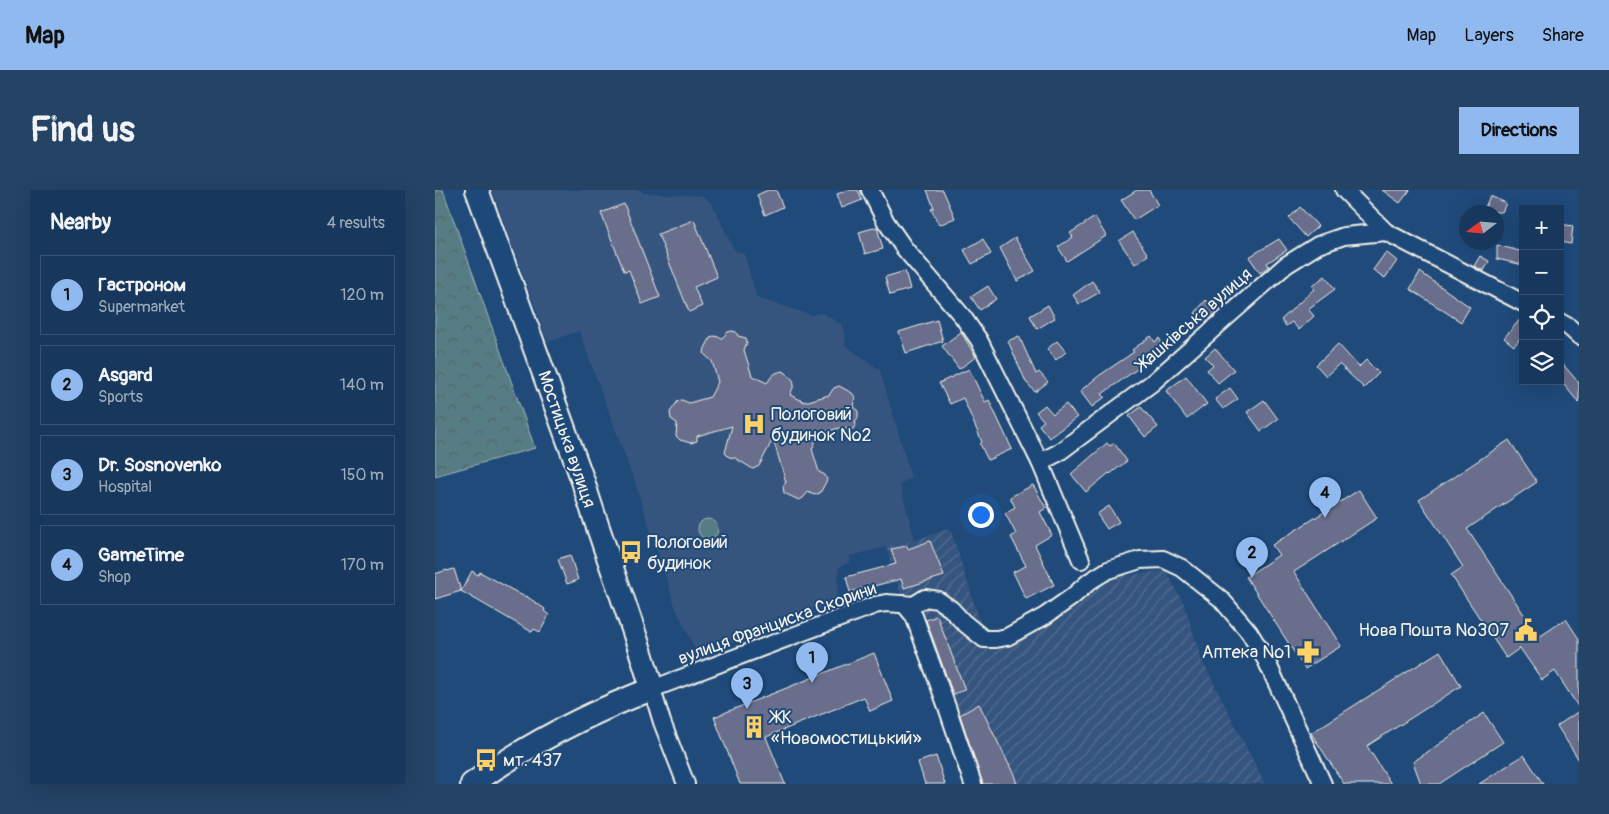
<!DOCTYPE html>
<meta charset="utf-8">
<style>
:root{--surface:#17385c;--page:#244365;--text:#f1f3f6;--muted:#9eacbb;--line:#365272;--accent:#90b9f0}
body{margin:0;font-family:Pangolin,sans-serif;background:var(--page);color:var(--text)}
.controls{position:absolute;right:15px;top:15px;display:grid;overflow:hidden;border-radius:0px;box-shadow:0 5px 20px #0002}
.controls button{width:45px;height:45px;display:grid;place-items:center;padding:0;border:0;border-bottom:1px solid var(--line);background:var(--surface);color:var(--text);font:25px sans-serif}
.compass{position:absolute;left:1024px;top:15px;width:45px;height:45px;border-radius:50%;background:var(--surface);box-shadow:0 5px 20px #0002;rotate:254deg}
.you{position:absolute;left:545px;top:324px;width:18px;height:18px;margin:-12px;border:4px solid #fff;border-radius:50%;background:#1a73e8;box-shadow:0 0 0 8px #1a73e833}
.badge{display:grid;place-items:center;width:32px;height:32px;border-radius:50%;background:var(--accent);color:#111;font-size:16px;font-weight:700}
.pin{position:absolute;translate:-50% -41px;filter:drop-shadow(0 1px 2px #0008)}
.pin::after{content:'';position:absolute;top:26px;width:18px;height:15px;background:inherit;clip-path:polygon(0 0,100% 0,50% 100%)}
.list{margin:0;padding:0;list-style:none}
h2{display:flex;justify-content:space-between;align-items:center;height:65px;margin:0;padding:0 20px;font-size:21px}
h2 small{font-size:16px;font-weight:400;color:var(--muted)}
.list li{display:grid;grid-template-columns:32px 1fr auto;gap:15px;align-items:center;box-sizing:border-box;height:80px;margin:0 10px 10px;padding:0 10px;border:1px solid var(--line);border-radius:0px}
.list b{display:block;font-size:19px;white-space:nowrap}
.list p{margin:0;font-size:16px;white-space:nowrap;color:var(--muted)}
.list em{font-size:16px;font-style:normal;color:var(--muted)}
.icon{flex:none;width:28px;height:28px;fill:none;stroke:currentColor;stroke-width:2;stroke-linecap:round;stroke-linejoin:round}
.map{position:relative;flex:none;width:1144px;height:594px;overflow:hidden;border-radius:0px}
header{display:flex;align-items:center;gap:30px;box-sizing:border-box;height:70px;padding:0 25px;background:var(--accent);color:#111}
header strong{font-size:24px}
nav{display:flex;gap:28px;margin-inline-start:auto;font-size:18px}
.intro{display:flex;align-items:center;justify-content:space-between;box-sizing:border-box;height:120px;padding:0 30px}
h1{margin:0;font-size:35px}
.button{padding:12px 22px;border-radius:0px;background:var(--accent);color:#111;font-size:18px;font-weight:700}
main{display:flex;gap:30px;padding:0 30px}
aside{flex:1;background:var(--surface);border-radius:0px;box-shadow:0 5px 20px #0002}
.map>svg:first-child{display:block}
</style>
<header>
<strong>Map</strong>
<nav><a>Map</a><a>Layers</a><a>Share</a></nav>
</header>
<div class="intro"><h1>Find us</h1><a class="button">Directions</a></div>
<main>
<aside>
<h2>Nearby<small>4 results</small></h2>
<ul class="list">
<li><span class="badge">1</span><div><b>Гастроном</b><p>Supermarket</p></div><em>120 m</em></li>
<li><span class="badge">2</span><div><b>Asgard</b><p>Sports</p></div><em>140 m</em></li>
<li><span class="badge">3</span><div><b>Dr. Sosnovenko</b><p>Hospital</p></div><em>150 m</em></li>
<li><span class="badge">4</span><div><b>GameTime</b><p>Shop</p></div><em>170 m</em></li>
</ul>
</aside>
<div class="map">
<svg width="1144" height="594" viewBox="0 0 1144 594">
<defs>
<pattern id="industrial-furrows" width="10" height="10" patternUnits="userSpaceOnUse" patternTransform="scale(1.25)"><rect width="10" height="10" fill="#35557f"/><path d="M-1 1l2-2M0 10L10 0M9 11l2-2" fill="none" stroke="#536e91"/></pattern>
<pattern id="forest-crowns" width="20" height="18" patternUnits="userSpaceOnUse" patternTransform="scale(1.25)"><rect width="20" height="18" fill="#567d84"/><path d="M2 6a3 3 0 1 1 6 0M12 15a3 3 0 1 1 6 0" fill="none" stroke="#506568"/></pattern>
</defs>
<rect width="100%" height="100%" fill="#1f4a7a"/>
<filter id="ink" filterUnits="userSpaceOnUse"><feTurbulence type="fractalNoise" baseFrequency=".02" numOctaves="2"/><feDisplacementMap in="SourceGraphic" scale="10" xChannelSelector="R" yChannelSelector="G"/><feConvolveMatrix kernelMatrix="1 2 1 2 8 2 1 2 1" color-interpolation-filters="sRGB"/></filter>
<g filter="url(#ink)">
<polygon fill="#35557f" points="57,0 206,0 208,3 268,6 277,13 299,60 309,64 322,108 376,125 387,123 406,134 411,147 410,155 445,180 476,287 465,295 480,350 415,366 415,372 404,377 402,410 271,464 260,460 240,416 199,290 144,141 113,152"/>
<polygon fill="url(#industrial-furrows)" points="515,338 553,457 571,456 621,428 680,387 731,380 749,414 767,470 830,594 538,594 469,415 451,357 480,350"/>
<circle fill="#567d84" stroke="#a5b7b6" cx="273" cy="339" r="10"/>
<polygon fill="url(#forest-crowns)" stroke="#a5b7b6" points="0,0 8,0 100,258 0,286"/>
<g fill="#676e8b" stroke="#f4f1e8">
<polygon points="333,0 341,0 348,17 330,25 322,5"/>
<polygon points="413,0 423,0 427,10 407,18 402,4"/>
<polygon points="492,0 508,0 520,28 504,35 496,19 499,18"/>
<polygon points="702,0 714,0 723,15 699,30 686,10"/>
<polygon points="947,0 975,0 965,13"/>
<polygon points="1055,6 1071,13 1067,22 1048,22"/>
<polygon points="189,14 225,107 207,114 194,80 189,81 166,23"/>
<polygon points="865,17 883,36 871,47 854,28"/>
<polygon points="660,27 671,46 632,71 623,57 638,47 635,43"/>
<polygon points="259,30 282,87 259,97 267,116 254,122 223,44"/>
<polygon points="1125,34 1138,36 1136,54 1125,52"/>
<polygon points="442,37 448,59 430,64 424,42"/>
<polygon points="698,42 713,65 700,74 684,51"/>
<polygon points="580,48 600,81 582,91 565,58"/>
<polygon points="548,49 556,64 537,74 529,60"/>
<polygon points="844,49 852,60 832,73 834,76 825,83 814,67"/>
<polygon points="1062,55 1088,62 1088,75 1062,69"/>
<polygon points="951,62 962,71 950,88 938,80"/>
<polygon points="1045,66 1054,71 1049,81 1039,76"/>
<polygon points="470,81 475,99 455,105 450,87"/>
<polygon points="985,82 1035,117 1026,132 975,99"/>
<polygon points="890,86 900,99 873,119 879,126 864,140 857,132 851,136 846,130 879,99 877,96"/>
<polygon points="657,91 665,102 644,114 638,105"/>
<polygon points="553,96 561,109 545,120 536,107"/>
<polygon points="771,110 783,121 771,132 760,123"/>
<polygon points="613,115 620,128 602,139 595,126"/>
<polygon points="1088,126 1088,145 1079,156 1069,148"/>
<polygon points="502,130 508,151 471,163 464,142"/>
<polygon points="297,141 301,142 303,146 311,148 312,152 309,160 317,186 332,193 337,186 341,183 347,181 351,183 358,190 359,195 355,205 370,212 394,205 399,198 404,196 417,203 420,207 418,217 423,221 423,228 420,231 421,234 418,239 413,240 407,237 384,244 377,259 384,282 390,285 392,290 385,303 379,305 373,302 368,308 364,310 349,303 348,296 351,292 338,249 324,276 318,279 300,268 294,267 290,263 297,236 262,246 262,251 256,253 245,250 241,246 242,233 236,229 235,222 243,211 247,210 254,213 275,207 283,192 277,171 269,164 270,158 276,147 279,146 287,148 293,142"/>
<polygon points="526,142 541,167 524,179 507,156"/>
<polygon points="584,146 601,184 604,182 613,192 600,202 591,192 573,151"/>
<polygon points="716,146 720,152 724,148 730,158 698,182 667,204 670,207 657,217 645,201 665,185 699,162 697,160"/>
<polygon points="622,151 631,162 621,170 612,159"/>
<polygon points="903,154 924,177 931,170 944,183 929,198 904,174 891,186 881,175"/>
<polygon points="780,158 799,180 783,193 772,180 778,175 770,167"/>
<polygon points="1125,171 1144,193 1144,213 1125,190"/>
<polygon points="534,179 550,212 554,210 577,259 553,270 545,254 547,252 528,208 515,214 504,193"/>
<polygon points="751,186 772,214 752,229 731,201"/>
<polygon points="795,198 803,209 788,219 780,209"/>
<polygon points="829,210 843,229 826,241 812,222"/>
<polygon points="631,214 642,227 614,248 604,235 609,231 601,222 610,215 618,224"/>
<polygon points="706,217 723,237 710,247 694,226"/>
<polygon points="1074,250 1102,292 1032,339 1104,447 1131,429 1144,449 1144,518 1120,481 1107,490 1085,458 1071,468 1016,385 1028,377 984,310"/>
<polygon points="672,253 675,256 679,253 692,271 675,284 674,283 651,302 636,284"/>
<polygon points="598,295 611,318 605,322 617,345 600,355 619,395 591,409 578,382 591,376 576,347 581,344 570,323 580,317 575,307"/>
<polygon points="924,300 942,328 859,382 906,456 870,479 811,387 844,365 837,355"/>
<polygon points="674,316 684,332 672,339 662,324"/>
<polygon points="495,351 509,386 469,398 466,389 415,402 411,387 461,374 456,359 472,356 473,359"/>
<polygon points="135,365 143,390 132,394 123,369"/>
<polygon points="19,379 26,401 37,381 43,385 45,382 90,407 91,406 110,419 109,421 114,425 105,442 99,439 97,442 26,401 0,409 0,384 12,380 12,381"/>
<polygon points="502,426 530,500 518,504 491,430"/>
<polygon points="1005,461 1026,496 932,556 956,594 909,594 876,543"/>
<polygon points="439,463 458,511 435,521 429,507 331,547 350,594 305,594 279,527"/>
<polygon points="544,514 579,585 582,594 548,594 525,525"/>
<polygon points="1144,521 1144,570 1122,536"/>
<polygon points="1049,523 1068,552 1004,594 986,594 978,572"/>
<polygon points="1089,565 1108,594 1044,594"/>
<polygon points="501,566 510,594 490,594 483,572"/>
</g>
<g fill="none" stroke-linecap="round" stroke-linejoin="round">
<defs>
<g id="street">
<polyline points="435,0 451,32 469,58 528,127 544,150 605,272 646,370"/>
<polyline points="909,0 951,42 1088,113"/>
<polyline points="1125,132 1134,137 1144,146"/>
<polyline points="605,272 623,263 717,193 851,75 883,55 909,46 951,42"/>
<polyline points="469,414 479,426 512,517 538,594"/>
<polyline points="251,594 227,532 217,499 440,415 451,413 479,415 490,408 503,410 516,419 528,432 549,449 561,449 572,447 610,426 637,407 655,391 673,380 705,370 728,369 747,378 786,409 814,442 831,470 888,594"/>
</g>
<path id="secondary" d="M37,594C95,553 151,524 217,499C197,429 169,361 148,291L42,0"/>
</defs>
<use href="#street" stroke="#f4f1e8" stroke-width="20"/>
<use href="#secondary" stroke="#f4f1e8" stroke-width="26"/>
<use href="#street" stroke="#1f4a7a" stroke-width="16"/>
<use href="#secondary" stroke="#1f4a7a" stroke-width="22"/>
</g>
</g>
<defs>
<symbol id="hospital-bare" viewBox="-9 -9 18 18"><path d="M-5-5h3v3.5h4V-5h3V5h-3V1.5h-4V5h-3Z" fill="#ffd166" stroke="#1f4a7a" stroke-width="2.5" paint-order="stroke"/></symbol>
<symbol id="bus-bare" viewBox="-9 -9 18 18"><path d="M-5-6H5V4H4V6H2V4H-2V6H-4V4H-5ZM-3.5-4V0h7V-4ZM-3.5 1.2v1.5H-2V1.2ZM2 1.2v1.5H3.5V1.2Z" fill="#ffd166" stroke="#1f4a7a" stroke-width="2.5" paint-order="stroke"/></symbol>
<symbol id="civic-bare" viewBox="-9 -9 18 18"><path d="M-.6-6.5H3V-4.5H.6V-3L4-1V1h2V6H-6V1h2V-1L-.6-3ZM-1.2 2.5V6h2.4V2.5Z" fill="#ffd166" stroke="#1f4a7a" stroke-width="2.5" paint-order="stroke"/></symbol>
<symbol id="pharmacy-bare" viewBox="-9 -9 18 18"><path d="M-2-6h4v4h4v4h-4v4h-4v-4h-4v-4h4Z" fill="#ffd166" stroke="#1f4a7a" stroke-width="2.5" paint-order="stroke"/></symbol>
<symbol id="building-bare" viewBox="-9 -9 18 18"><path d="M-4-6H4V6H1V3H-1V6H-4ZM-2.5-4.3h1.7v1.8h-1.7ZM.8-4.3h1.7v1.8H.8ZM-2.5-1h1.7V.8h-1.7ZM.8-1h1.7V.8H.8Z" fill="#ffd166" stroke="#1f4a7a" stroke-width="2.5" paint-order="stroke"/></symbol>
</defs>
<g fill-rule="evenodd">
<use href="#hospital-bare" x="303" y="218" width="32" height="32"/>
<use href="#bus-bare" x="180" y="346" width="32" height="32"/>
<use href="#civic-bare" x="1075" y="424" width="32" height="32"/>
<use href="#pharmacy-bare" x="857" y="446" width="32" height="32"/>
<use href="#building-bare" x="303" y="521" width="32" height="32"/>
<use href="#bus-bare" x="35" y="554" width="32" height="32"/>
</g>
<g text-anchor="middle" stroke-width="4" stroke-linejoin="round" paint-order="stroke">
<g font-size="18" fill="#f4f1e8" stroke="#1f4a7a">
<text transform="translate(759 129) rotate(-41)" y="6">Жашківська вулиця</text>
<text transform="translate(132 249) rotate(71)" y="6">Мостицька вулиця</text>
<text transform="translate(342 433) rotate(-20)" y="6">вулиця Франциска Скорини</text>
</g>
<g font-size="18" fill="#f4f1e8" stroke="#1f4a7a" text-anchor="start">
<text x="336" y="230">Пологовий<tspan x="336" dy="21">будинок №2</tspan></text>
<text x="212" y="358">Пологовий<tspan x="212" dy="21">будинок</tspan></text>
<text x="1074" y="446" text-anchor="end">Нова Пошта №307</text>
<text x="856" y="468" text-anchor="end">Аптека №1</text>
<text x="336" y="533">ЖК<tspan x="336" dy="21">«Новомостицький»</tspan></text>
<text x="68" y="576">мт. 437</text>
</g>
</g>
</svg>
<div class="controls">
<button>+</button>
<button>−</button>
<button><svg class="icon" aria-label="locate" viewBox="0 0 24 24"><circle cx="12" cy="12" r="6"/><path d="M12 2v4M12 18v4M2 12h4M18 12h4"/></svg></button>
<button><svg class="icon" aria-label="layers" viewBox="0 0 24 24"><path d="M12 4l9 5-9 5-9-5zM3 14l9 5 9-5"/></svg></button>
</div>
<svg class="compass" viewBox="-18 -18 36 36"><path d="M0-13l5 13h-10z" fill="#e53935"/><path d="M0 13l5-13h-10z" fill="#9eacbb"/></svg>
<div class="you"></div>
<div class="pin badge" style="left:377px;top:493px">1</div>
<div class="pin badge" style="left:817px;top:388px">2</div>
<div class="pin badge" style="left:312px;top:519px">3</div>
<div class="pin badge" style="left:890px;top:328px">4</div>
</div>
</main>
